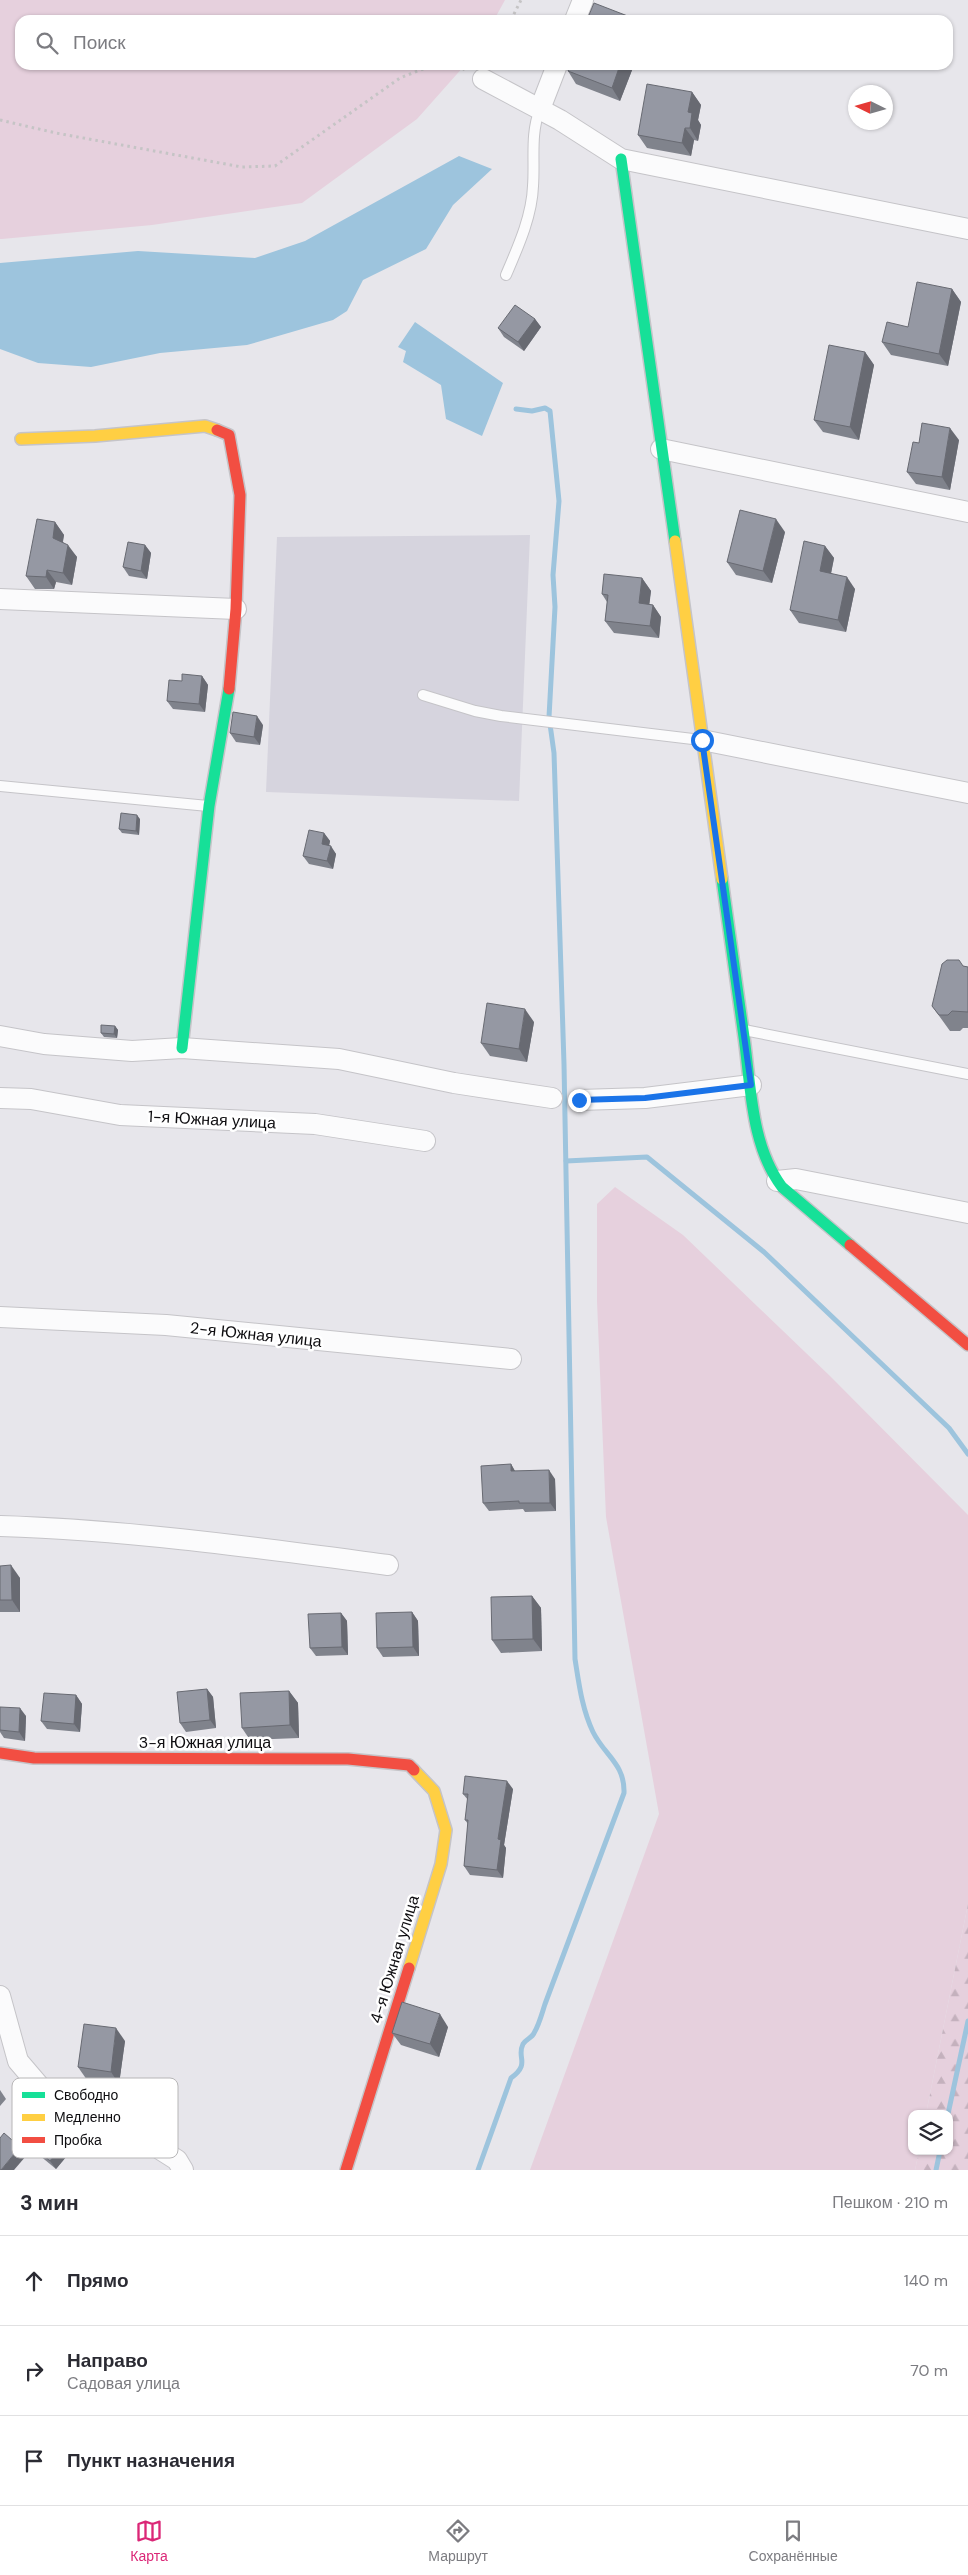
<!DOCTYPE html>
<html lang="ru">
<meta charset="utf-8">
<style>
:root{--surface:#fff;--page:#f2f2f3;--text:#2b2b33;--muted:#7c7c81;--line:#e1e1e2;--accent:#db2777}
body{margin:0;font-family:"DM Sans",sans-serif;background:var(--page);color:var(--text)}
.controls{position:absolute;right:15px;bottom:15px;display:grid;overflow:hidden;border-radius:10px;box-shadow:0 1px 4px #0004}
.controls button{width:45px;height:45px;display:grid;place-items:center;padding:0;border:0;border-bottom:1px solid var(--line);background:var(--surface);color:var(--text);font:25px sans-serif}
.compass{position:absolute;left:848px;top:85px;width:45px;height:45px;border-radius:50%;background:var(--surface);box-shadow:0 1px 4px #0004;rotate:275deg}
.stop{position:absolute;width:15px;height:15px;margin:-11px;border:4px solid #1a73e8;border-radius:50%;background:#fff}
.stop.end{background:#1a73e8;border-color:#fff;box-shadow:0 1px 5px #0008}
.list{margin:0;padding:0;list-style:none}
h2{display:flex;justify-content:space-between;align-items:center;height:65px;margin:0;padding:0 20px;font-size:21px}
h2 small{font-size:16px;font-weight:400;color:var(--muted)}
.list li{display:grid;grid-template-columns:32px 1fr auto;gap:15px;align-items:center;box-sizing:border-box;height:90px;padding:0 20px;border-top:1px solid var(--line)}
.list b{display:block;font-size:19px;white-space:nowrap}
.list p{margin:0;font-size:16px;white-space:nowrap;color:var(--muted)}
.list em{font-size:16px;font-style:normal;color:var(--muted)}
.icon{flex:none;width:28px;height:28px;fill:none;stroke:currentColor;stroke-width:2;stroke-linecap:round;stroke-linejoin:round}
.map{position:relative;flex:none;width:968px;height:2170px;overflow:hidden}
.search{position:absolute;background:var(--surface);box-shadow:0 1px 4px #0004;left:15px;right:15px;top:15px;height:55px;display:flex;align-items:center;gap:12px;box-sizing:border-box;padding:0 18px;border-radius:15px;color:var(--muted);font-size:19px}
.sheet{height:335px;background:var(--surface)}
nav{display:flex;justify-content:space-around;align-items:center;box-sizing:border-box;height:70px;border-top:1px solid var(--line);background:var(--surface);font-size:14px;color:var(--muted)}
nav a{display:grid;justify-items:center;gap:2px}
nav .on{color:var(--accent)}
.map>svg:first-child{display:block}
</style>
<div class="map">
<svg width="968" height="2170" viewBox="0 0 968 2170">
<defs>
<pattern id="forest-firs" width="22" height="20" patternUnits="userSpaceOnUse" patternTransform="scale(1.25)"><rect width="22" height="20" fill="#e6d0dd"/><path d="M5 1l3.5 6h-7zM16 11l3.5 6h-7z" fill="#c4b1bd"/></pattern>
</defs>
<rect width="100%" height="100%" fill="#e7e6eb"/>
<polygon fill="#d6d4de" points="530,535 519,801 266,792 277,537"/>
<g fill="#e6d0dd">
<polygon points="0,0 505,0 494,20 20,20 20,65 465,65 417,119 302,203 152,225 2,239 0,239"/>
<polygon points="615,1187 683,1235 830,1376 968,1515 968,1904 926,2114 912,2114 912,2151 919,2151 915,2170 530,2170 659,1814 606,1517 597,1301 597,1204"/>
</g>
<polygon fill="url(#forest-firs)" points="968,1904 968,2170 915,2170 919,2151 949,2151 949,2114 926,2114"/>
<g fill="#9dc4dd">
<polygon points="459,156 492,169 453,205 426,249 363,280 347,311 333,320 247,345 160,353 91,367 38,363 0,349 0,263 138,251 255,258 305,241"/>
<polygon points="415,322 503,383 482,436 446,419 441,385 403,362 406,351 398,347"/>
</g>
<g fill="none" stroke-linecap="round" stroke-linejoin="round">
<g stroke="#9dc4dd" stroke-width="5">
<polyline points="566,1161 647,1157 764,1252 949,1428 968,1454"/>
<polyline points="948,2114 968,2021"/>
<path d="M478,2170L511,2078C531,2063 516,2058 523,2044C526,2039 532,2038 534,2033C539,2025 542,2013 545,2004L624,1793C625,1764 605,1756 593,1732C582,1709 579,1684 575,1659L564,1064L554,753L549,717L555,607L553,575L559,501L550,411L545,408L532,411L516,409"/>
<polyline points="936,2170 940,2151"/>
</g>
<defs>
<g id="lane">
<path d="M506,275C518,247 532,216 533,186C535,160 530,134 540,109"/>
<polyline points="423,695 475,711 501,716 701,740"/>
<polyline points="0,786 208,806"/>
<polyline points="744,1030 968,1074"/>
</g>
<g id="street">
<polyline points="575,20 583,0"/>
<polyline points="483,79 560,120 621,159 968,229"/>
<polyline points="540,109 557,65"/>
<polyline points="661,449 968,512"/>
<polyline points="0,599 236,609"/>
<polyline points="702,740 968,793"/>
<polyline points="0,1036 44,1044 132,1051 182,1048 339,1059 454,1083 552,1098"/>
<polyline points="0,1098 31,1099 120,1115 315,1124 425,1141"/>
<polyline points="579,1100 645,1098 751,1085"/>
<polyline points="777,1181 796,1179 968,1213"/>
<polyline points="0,1317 166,1325 511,1359"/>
<path d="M0,1526C130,1530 259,1548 388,1565"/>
<polyline points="0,1996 18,2061 53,2102 147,2141 177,2160 183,2170"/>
</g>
<g id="fast">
<polyline points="621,159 675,541"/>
<path d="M722,879C729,932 737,984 744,1037C751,1087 751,1146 782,1187L850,1245"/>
<polyline points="182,1048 209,806 229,689"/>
</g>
<g id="slow">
<polyline points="21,439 95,436 205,426 217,430"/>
<polyline points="675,541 722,879"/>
<polyline points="409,1968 441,1864 446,1830 434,1791 414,1770"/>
</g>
<g id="jam">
<polyline points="217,430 229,435 240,495 236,609 229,689"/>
<polyline points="850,1245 968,1345"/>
<polyline points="0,1753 34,1758 348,1759 409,1765 414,1770"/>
<polyline points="346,2170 409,1968"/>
</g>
</defs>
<use href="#lane" stroke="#c5c4c8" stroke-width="12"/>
<use href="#street" stroke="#c5c4c8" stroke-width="22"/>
<use href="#fast" stroke="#c5c4c8" stroke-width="14"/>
<use href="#slow" stroke="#c5c4c8" stroke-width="14"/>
<use href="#jam" stroke="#c5c4c8" stroke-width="14"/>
<g stroke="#c5c4c5" stroke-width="3" stroke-dasharray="2.5 4" stroke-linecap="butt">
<polyline points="511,20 521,0"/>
<polyline points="457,65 467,71"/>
<polyline points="0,120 56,133 242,167 275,166 400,78 433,65"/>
</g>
<use href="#lane" stroke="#fbfbfc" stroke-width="10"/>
<use href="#street" stroke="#fbfbfc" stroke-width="20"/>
<use href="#fast" stroke="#16e098" stroke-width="11"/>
<use href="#slow" stroke="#ffcf43" stroke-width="11"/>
<use href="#jam" stroke="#f24e42" stroke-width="11"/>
</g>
<g fill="#80838c">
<polygon points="570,65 634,65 620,101 576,84 568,71"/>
<polygon points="692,92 701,105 698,120 701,125 698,141 694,140 691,156 647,148 638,135"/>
<polygon points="952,289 961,302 948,366 891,355 882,342 908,327"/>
<polygon points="535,319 541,327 524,351 504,337 498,328"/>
<polygon points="865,352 874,365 859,440 823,432 814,420"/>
<polygon points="959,440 950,490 916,484 907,472 919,443"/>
<polygon points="55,522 64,535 63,542 77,557 72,585 56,582 54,589 35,589 26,576"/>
<polygon points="785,532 772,583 736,575 727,562"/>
<polygon points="145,545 151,553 147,579 129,576 123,567"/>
<polygon points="825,546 834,558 831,573 855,589 846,632 799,623 790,610"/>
<polygon points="642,578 651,591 649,604 653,605 661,617 659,638 614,633 605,621 607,602 602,594"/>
<polygon points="202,676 208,685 205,712 173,709 167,701 182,681"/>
<polygon points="263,725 260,745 236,742 230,733"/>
<polygon points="140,819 139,835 122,833 119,829"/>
<polygon points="324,833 330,841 329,845 336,854 333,869 309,864 303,856"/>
<polygon points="963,966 968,967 968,1028 963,1028 960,1031 950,1031 932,1006"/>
<polygon points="534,1022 527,1062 490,1056 481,1043"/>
<polygon points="115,1026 118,1030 117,1038 104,1037 101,1033"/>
<polygon points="511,1464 515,1471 555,1479 556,1511 525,1512 523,1509 489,1511 483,1503"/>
<polygon points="0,1566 20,1578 20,1612 0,1612"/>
<polygon points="532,1596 541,1608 542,1651 501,1653 492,1640"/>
<polygon points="412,1612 418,1621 419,1656 383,1657 377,1648"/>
<polygon points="341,1613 347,1621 348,1655 316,1656 310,1648"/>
<polygon points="207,1689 213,1697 216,1728 186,1732 180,1723"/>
<polygon points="289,1691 298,1703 299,1738 250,1740 242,1728"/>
<polygon points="76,1695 82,1704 80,1732 47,1729 41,1721"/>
<polygon points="0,1707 26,1716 25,1741 4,1738 0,1732"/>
<polygon points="513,1789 504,1845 506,1848 503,1878 470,1875 464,1866 468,1824 465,1820 468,1800 463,1794"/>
<polygon points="448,2027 439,2057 401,2045 392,2033"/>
<polygon points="125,2041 119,2084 87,2080 78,2067"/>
<polygon points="0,2090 6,2099 0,2106"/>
<polygon points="76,2145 56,2169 39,2155 33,2146"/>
</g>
<g fill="#686a72">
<polygon points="620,65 634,65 620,101 612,88"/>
<polygon points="692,92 701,105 698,120 701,125 698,141 690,128 688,112"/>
<polygon points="685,128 694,140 691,156 682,143"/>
<polygon points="952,289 961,302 948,366 939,354"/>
<polygon points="535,319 541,327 524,351 518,342"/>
<polygon points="865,352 874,365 859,440 850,427"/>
<polygon points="950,428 959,440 950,490 942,477"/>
<polygon points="776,519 785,532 772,583 763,571"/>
<polygon points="55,522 64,535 61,550 53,538"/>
<polygon points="68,545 77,557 72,585 63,573"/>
<polygon points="145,545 151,553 147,579 141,571"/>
<polygon points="825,546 834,558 829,584 820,571"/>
<polygon points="47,570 56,582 54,589 46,577"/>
<polygon points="847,577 855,589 846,632 838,620"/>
<polygon points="642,578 651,591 648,616 639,603"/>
<polygon points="653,605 661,617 659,638 650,626"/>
<polygon points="202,676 208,685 205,712 199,704"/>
<polygon points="257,716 263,725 260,745 254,737"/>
<polygon points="137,815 140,819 139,835 136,831"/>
<polygon points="324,833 330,841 328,852 322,844"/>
<polygon points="331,846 336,854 333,869 327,861"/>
<polygon points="525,1009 534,1022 527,1062 519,1049"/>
<polygon points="115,1026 118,1030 117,1038 114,1034"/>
<polygon points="511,1464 516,1473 511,1471"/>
<polygon points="549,1470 555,1479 556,1511 550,1503"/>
<polygon points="11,1565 20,1578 20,1612 12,1600"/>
<polygon points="532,1596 541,1608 542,1651 533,1639"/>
<polygon points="412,1612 418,1621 419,1656 413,1647"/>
<polygon points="341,1613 347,1621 348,1655 342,1647"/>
<polygon points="207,1689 213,1697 216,1728 210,1720"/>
<polygon points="289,1691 298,1703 299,1738 290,1725"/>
<polygon points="76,1695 82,1704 80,1732 74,1724"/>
<polygon points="20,1708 26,1716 25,1741 19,1732"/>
<polygon points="507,1781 513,1789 504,1845 506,1848 503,1878 497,1870 498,1839"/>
<polygon points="440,2014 448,2027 439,2057 430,2044"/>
<polygon points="116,2028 125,2041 119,2084 111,2072"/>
<polygon points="70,2137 76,2145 56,2169 50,2161"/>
<polygon points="20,2147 26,2156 14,2170 1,2170"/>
</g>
<g fill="#9598a3" stroke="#686a72">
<polygon points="594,3 638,20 587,20"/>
<polygon points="570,65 620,65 612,88 568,71"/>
<polygon points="647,84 692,92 688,112 692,113 690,128 685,128 682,143 638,135"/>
<polygon points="917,282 952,289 939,354 882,342 887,322 908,327"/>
<polygon points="515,305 535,319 518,342 498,328"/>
<polygon points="829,345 865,352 850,427 814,420"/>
<polygon points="922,423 950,428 942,477 907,472 913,442 919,443"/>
<polygon points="740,510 776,519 763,571 727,562"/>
<polygon points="37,519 55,522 53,538 68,545 63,573 47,570 46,577 26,576"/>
<polygon points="804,541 825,546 820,571 847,577 838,620 790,610"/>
<polygon points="128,542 145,545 141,571 123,567"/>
<polygon points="604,574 642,578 639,603 653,605 650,626 605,621 608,595 602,594"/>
<polygon points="182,674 202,676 199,704 167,701 169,680 182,681"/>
<polygon points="233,712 257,716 254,737 230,733"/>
<polygon points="121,813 137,815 136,831 119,829"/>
<polygon points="309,830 324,833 322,844 331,846 327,861 303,856"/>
<polygon points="947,960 959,960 963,966 968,967 968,1012 952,1011 948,1015 939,1015 932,1006 942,964"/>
<polygon points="487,1003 525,1009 519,1049 481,1043"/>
<polygon points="101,1025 115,1026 114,1034 101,1033"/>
<polygon points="511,1464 511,1471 549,1470 550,1503 519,1503 519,1501 483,1503 481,1466"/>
<polygon points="11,1565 12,1600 0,1600 0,1566"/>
<polygon points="532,1596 533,1639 492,1640 491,1597"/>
<polygon points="412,1612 413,1647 377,1648 376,1613"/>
<polygon points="341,1613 342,1647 310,1648 308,1614"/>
<polygon points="207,1689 210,1720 180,1723 177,1692"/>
<polygon points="289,1691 290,1725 242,1728 240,1693"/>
<polygon points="44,1693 76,1695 74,1724 41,1721"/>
<polygon points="0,1707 20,1708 19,1732 0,1730"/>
<polygon points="465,1776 507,1781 498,1839 501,1840 497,1870 464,1866 468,1820 465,1820 468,1794 463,1794"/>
<polygon points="402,2002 440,2014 430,2044 392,2033"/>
<polygon points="84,2024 116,2028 111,2072 78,2067"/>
<polygon points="53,2122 70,2137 50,2161 33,2146"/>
<polygon points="4,2133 20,2147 1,2170 0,2170 0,2138"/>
</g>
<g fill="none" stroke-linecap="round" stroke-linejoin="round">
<polyline stroke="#1a73e8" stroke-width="6" points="579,1100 645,1098 751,1085 702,740"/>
</g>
<g text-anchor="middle" stroke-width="5" stroke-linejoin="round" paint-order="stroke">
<g font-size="16" fill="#0e0d10" stroke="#fff">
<text transform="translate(212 1119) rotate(3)" y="6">1-я Южная улица</text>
<text transform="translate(256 1334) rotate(6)" y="6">2-я Южная улица</text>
<text x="205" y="1748">3-я Южная улица</text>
<text transform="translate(394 1959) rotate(-73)" y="6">4-я Южная улица</text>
</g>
</g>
<rect x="12" y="2078" width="166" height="80" rx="8" fill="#fff" stroke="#b7b6b7" stroke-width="1"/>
<rect x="22" y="2092" width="23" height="6" fill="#16e098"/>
<rect x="22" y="2114" width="23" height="7" fill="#ffcf43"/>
<rect x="22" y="2137" width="23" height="6" fill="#f24e42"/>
<g font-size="14" fill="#0e0d10">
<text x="54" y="2100">Свободно</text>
<text x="54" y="2122">Медленно</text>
<text x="54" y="2145">Пробка</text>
</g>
</svg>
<div class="controls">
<button><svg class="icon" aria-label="layers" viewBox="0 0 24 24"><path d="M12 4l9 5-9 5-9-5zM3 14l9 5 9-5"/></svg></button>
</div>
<svg class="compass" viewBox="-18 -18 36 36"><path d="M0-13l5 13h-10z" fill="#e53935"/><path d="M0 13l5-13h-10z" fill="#7c7c81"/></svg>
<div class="stop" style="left:702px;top:740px"></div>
<div class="stop end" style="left:579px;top:1100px"></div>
<div class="search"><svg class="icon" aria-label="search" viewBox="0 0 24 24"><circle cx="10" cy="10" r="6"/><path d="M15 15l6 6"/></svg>Поиск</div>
</div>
<section class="sheet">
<h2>3 мин<small>Пешком · 210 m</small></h2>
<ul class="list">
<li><svg class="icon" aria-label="ahead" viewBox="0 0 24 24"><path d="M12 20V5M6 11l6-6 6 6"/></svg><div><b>Прямо</b></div><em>140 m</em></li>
<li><svg class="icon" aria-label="right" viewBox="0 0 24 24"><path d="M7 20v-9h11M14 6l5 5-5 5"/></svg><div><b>Направо</b><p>Садовая улица</p></div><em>70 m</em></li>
<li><svg class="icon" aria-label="arrive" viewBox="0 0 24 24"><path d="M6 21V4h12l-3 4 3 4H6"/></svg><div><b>Пункт назначения</b></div></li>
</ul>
</section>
<nav>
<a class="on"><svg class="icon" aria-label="map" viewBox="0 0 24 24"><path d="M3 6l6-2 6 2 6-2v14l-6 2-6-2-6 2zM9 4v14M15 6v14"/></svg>Карта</a>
<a><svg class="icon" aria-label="directions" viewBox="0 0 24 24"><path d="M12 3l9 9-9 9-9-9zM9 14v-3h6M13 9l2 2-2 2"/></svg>Маршрут</a>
<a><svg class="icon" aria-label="saved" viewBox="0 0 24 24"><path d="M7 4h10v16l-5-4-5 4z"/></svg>Сохранённые</a>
</nav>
